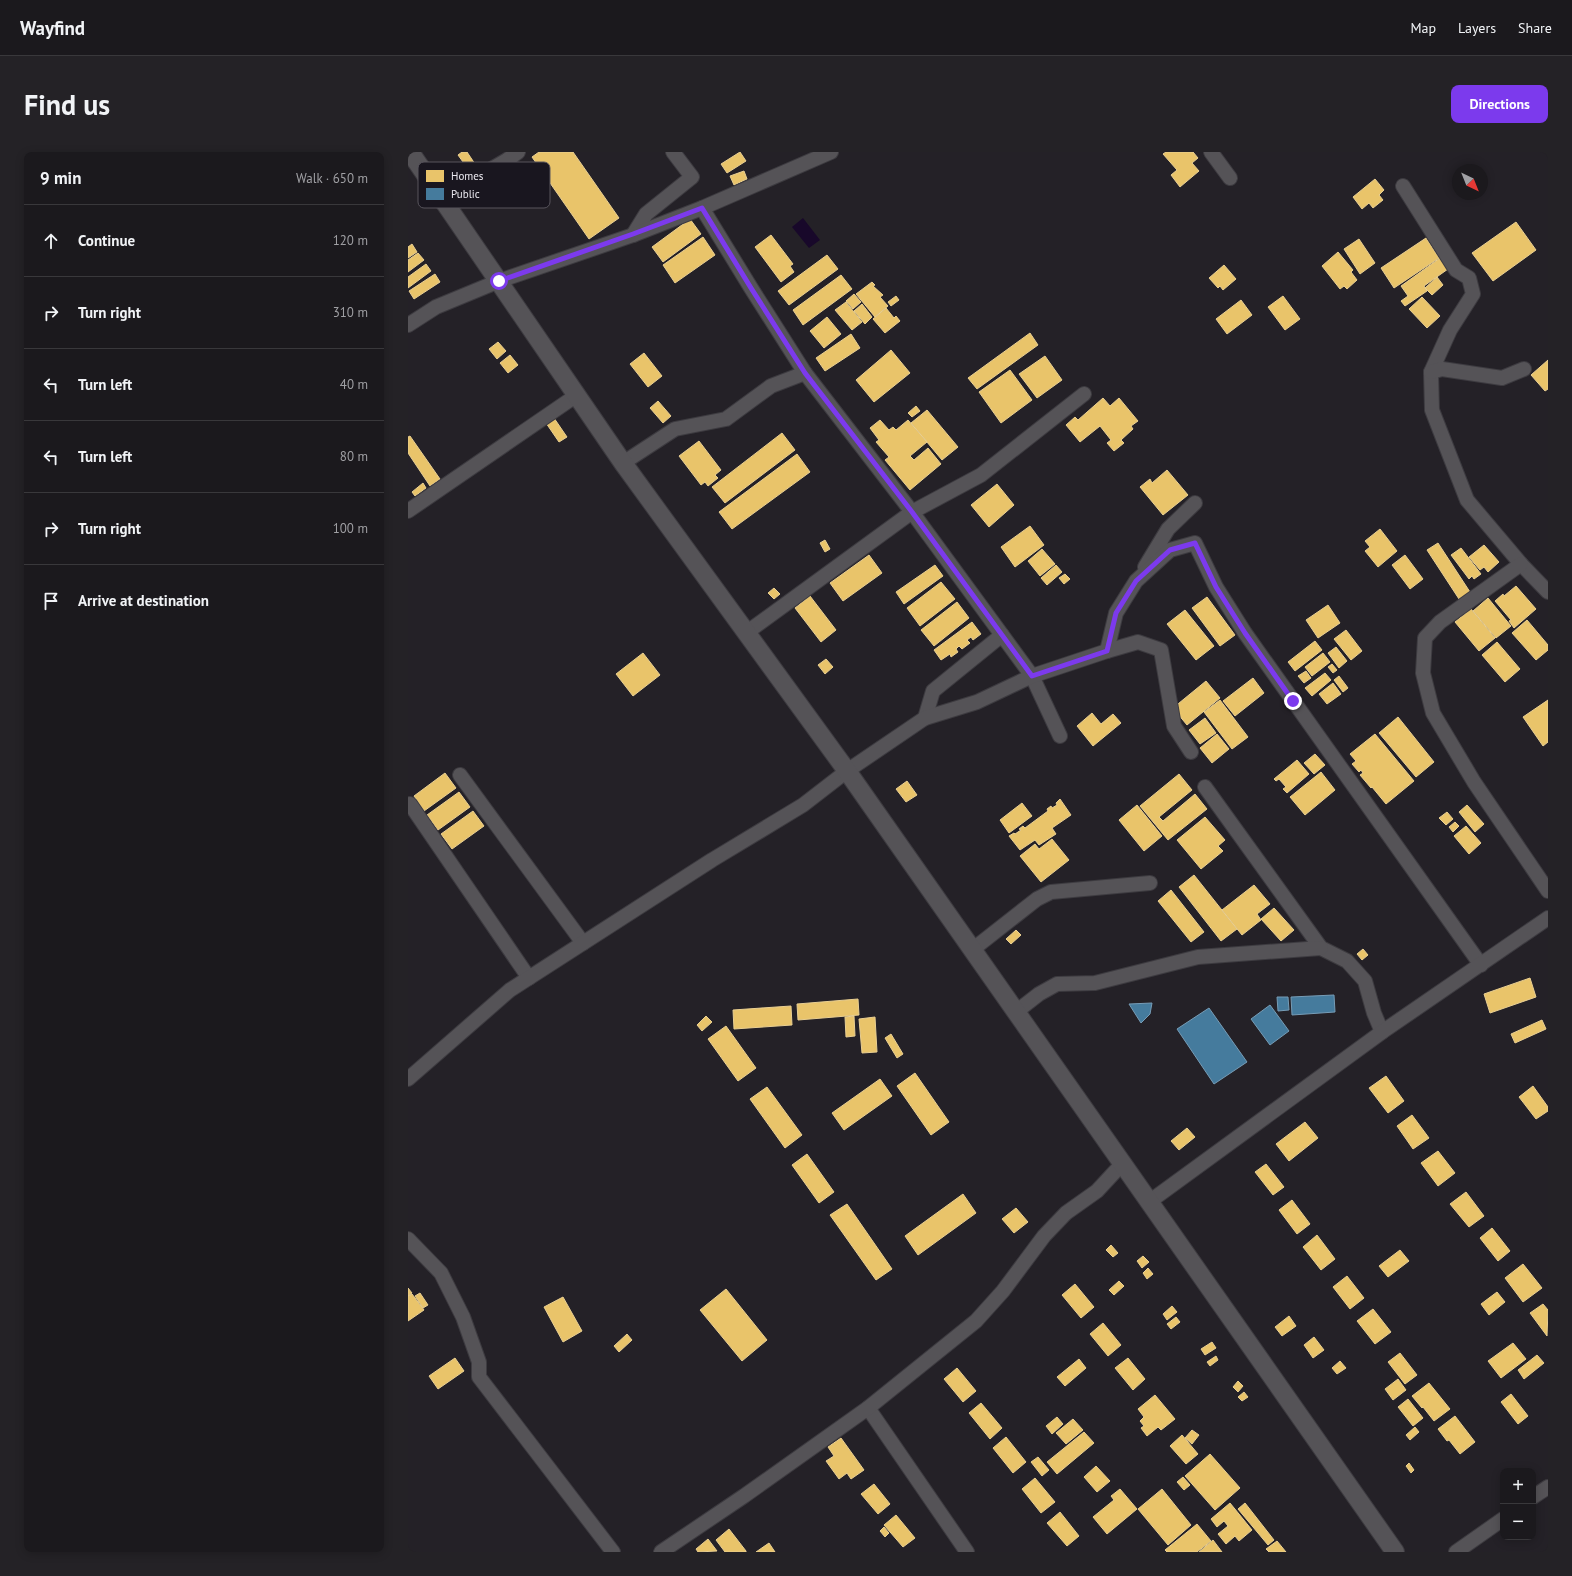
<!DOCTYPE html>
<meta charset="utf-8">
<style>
:root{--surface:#1b191d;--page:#242226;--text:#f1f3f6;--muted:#a0a0a4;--line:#39383b;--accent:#7c3aed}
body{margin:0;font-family:"PT Sans",sans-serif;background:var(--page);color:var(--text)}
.controls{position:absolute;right:12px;bottom:12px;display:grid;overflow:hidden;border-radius:8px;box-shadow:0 2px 10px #0003}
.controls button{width:36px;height:36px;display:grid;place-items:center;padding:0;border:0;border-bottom:1px solid var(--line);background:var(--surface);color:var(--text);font:20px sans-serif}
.compass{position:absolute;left:1044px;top:12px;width:36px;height:36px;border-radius:50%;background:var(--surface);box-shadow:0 2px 10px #0003;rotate:137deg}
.stop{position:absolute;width:12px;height:12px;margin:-9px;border:3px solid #7c3aed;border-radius:50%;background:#fff}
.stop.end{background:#7c3aed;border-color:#fff;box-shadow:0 1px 4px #0008}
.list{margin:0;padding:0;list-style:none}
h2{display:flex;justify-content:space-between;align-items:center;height:52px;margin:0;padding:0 16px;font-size:17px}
h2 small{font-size:13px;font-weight:400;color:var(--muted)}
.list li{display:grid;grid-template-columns:26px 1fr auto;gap:12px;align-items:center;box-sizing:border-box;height:72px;padding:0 16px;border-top:1px solid var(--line)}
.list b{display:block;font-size:15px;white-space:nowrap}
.list em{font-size:13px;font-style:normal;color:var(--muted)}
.icon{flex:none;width:22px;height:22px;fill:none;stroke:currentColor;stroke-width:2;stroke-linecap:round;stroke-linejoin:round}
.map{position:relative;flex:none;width:1140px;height:1400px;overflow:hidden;border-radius:8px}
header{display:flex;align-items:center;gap:24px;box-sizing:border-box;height:56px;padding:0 20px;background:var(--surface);border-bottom:1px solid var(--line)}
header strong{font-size:19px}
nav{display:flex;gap:22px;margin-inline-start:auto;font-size:14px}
.intro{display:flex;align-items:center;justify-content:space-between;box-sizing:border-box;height:96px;padding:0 24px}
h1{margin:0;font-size:28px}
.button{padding:10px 18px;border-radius:8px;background:var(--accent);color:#fff;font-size:14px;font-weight:700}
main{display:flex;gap:24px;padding:0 24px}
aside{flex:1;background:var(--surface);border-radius:8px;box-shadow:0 2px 10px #0003}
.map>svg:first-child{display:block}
</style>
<header>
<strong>Wayfind</strong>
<nav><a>Map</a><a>Layers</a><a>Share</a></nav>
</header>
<div class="intro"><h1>Find us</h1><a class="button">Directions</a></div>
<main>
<aside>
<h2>9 min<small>Walk · 650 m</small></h2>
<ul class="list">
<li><svg class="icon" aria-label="ahead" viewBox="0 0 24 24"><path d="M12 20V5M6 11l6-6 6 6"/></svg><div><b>Continue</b></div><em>120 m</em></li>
<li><svg class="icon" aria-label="right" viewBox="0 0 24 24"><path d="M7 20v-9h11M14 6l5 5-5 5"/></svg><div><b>Turn right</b></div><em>310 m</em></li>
<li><svg class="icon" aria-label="left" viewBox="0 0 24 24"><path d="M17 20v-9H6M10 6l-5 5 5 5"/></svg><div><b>Turn left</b></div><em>40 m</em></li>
<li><svg class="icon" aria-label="left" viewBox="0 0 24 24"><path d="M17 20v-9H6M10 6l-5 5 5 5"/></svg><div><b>Turn left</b></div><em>80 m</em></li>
<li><svg class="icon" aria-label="right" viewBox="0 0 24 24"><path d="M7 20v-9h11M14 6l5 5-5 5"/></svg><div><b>Turn right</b></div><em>100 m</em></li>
<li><svg class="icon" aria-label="arrive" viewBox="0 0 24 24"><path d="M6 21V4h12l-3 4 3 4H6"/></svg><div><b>Arrive at destination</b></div></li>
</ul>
</aside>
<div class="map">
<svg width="1140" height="1400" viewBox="0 0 1140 1400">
<rect width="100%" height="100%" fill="#242127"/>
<polygon fill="#18082a" points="395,66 412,88 401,96 384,75"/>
<g fill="#e9c46a" stroke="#e9cf92">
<polygon points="54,0 59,0 67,12 60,17 50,3"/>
<polygon points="131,0 165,0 211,66 181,87 124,5"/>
<polygon points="332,0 338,9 319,21 313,12"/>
<polygon points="758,0 785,0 790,6 784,11 791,19 772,35 763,23 769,18 755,2"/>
<polygon points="336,19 339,27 326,33 322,24"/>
<polygon points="967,27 976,38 971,43 975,48 965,56 961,51 954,57 945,45"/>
<polygon points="282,67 293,82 255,110 244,95"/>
<polygon points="1108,70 1128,98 1085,129 1064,101"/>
<polygon points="363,83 385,112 382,114 386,120 373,130 347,95"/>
<polygon points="295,85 307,103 267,131 255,113"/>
<polygon points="1018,86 1031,106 986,136 973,116"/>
<polygon points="951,87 967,111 952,122 936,97"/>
<polygon points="4,92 9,100 0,106 0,95"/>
<polygon points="930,100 945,118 943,120 949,128 939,137 936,134 932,137 914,114"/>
<polygon points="10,101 16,108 0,120 0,108"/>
<polygon points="419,103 430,117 381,153 370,139"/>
<polygon points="1032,106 1040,117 1016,134 1019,139 997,154 993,149 1000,144 993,134"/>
<polygon points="18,112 23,119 0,136 0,125"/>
<polygon points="816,113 828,127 815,138 812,134 810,136 801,126"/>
<polygon points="27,122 32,130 6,147 1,139"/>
<polygon points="433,123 444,137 395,173 385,158"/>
<polygon points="1029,125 1035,133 1024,143 1017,136"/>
<polygon points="464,130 467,133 465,134 475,143 472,145 480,154 467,165 448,142"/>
<polygon points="446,142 453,150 445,157 438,149"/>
<polygon points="488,144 491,148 483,154 480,150"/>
<polygon points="875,144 892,167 877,178 860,155"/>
<polygon points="1014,145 1032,164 1019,176 1001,157"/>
<polygon points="833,148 844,163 819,182 808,167"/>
<polygon points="438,150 454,170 444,178 427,158"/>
<polygon points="454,152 464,165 457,172 446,159"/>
<polygon points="478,156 486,166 488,164 492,169 477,181 465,167"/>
<polygon points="419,165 433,182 416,196 402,179"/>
<polygon points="622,181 630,193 569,237 560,226"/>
<polygon points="443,182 452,196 417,219 408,206"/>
<polygon points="90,190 98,199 89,207 81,197"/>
<polygon points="483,198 502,221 466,250 448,228"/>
<polygon points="236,201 254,224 240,235 222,212"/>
<polygon points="102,203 110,213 100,221 92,211"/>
<polygon points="637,204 654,228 629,246 611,222"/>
<polygon points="1140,208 1140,237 1137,239 1123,223"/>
<polygon points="602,218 624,248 593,271 571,240"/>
<polygon points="695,246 702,254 711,246 730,269 723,274 725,277 713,288 716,291 706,299 699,291 703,288 692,274 672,290 658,273 667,265 670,268"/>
<polygon points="250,249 263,264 255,271 242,256"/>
<polygon points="508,254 512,259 504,265 500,261"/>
<polygon points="519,258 550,295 534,308 503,271"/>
<polygon points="146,266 159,285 151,290 138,271"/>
<polygon points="472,268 481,278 485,275 488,278 500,268 519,290 502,304 506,308 520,296 533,312 502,338 477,308 481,305 468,290 471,288 462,276"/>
<polygon points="374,281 387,298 317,351 304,335"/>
<polygon points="2,284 32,327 22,334 0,301 0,285"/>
<polygon points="291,289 313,318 307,323 310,326 300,334 297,330 293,333 271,304"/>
<polygon points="389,302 402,320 324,377 311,360"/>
<polygon points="759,318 780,343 755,363 732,335 742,327 744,331"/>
<polygon points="15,331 18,336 7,344 4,340"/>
<polygon points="589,332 606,353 581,375 563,353"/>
<polygon points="622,374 636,393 607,415 593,395"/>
<polygon points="972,377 989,399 970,415 957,399 962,395 957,389"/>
<polygon points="417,388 422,397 417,400 412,391"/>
<polygon points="1030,391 1062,440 1051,447 1019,398"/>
<polygon points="1076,393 1091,410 1080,420 1076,415 1072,418 1061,405"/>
<polygon points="1053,396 1073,422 1066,427 1064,424 1061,427 1043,403"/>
<polygon points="634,397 647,412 632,424 620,409"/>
<polygon points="461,403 474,421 435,449 422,431"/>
<polygon points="997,403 1015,427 1002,437 984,413"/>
<polygon points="527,413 535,424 496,452 488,440"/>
<polygon points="648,413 654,420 639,433 633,426"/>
<polygon points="657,422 662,427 656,432 651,426"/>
<polygon points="533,430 547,447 512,474 499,456"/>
<polygon points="1108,434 1128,457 1106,476 1101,469 1103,468 1087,449 1095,442 1096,444"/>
<polygon points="366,436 372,442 366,447 360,441"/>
<polygon points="402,444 428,478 413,490 387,456"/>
<polygon points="799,445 827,483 812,494 784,456"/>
<polygon points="1080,446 1103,474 1088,486 1065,459"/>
<polygon points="549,450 561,466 526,494 513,478"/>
<polygon points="920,453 932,471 910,486 898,468"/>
<polygon points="1063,457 1087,486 1071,499 1047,470"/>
<polygon points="777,458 806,494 788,508 759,472"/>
<polygon points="1119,468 1140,493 1140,498 1128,508 1104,481"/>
<polygon points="564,470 573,482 565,488 563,485 559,488 562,491 554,497 551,494 548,497 550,500 543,505 542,502 533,508 526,498"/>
<polygon points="938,478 954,499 943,508 926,487"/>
<polygon points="907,489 914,498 887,519 880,510"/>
<polygon points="1089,490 1112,517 1097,530 1074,503"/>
<polygon points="928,495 939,509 931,516 920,501"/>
<polygon points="235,501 252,523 225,544 208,522"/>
<polygon points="915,501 922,510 904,524 897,515"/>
<polygon points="418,507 425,515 417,522 410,513"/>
<polygon points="924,512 929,518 925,521 920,515"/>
<polygon points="898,519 903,526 896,531 890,524"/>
<polygon points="917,521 923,528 904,544 897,536"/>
<polygon points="931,524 940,536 935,540 926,528"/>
<polygon points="845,526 856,541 827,564 815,549"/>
<polygon points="798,529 812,546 779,573 765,556"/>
<polygon points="925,531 933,542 919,552 911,542"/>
<polygon points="812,548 840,585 824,597 796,560"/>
<polygon points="1140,548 1140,590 1135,594 1115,565"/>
<polygon points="684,561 693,572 705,562 713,571 685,594 669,574"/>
<polygon points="990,565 1026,610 1008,625 971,581"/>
<polygon points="797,566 808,581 792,592 781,578"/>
<polygon points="809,582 821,597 804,611 792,596"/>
<polygon points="967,582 1006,629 978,652 964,635 963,636 952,623 955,621 953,618 951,620 944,612 948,609 942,602"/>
<polygon points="907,602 917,613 906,622 896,611"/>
<polygon points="889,608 901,622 879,641 875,637 878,635 871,627 868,629 866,627"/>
<polygon points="913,620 927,638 897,663 882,645"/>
<polygon points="37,621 48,636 16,659 6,644"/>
<polygon points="771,622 784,638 751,665 755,669 787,642 799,657 760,688 732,654"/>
<polygon points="499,629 509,643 498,650 488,637"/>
<polygon points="51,640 62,655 30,678 19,663"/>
<polygon points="652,647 663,663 644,676 648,682 631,693 627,688 612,698 601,684 606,681 607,682 613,678 611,677 615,674 617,676 640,659 639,657 643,654 644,656 649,653 648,651"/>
<polygon points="614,651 624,664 601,681 592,668"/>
<polygon points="729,653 754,684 736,699 711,668"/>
<polygon points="1059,653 1076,672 1067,680 1051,660"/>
<polygon points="65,659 76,674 44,697 33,682"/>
<polygon points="1039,660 1045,667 1038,673 1031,666"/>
<polygon points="797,665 817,688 810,694 815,699 793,717 769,688"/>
<polygon points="1047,670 1051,674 1045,680 1041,675"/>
<polygon points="1058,674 1073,691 1061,702 1046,684"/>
<polygon points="644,687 661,708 633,730 612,704 627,692 631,697"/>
<polygon points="786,723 829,777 813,789 771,735"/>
<polygon points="846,733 862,752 849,762 853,768 834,783 814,758"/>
<polygon points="763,738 796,780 783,790 750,749"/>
<polygon points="866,756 886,778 873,789 853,767"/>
<polygon points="608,778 613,783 603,792 598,787"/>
<polygon points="955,797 960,803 954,808 949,802"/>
<polygon points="1122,826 1128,845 1082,861 1076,842"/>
<polygon points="450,847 451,863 390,868 389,852"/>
<polygon points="383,854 384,873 326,877 325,858"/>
<polygon points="298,864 304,870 294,879 289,873"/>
<polygon points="446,864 447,884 438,885 437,865"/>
<polygon points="467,865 469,900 454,901 451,867"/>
<polygon points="1134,868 1138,877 1107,891 1103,882"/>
<polygon points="318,874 348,916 330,929 300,887"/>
<polygon points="483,882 495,902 489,906 477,886"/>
<polygon points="507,921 541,970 523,983 489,934"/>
<polygon points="978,924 996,949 980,961 961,936"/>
<polygon points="472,927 484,944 436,978 424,961"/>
<polygon points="1125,934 1140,955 1140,959 1128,967 1111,945"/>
<polygon points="359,935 394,983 377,996 342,947"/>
<polygon points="1004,963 1021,986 1005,997 989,974"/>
<polygon points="897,970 910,986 881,1009 868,992"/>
<polygon points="779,976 787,985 771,998 763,989"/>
<polygon points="1030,999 1047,1021 1030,1034 1013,1011"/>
<polygon points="399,1002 426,1040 411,1051 384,1013"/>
<polygon points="858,1012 876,1035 865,1043 847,1020"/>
<polygon points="1058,1040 1076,1064 1061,1075 1042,1052"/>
<polygon points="555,1042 568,1061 510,1103 497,1084"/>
<polygon points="884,1048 902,1072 889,1082 871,1058"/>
<polygon points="439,1052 484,1117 468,1128 422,1063"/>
<polygon points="608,1056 620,1070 606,1081 594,1067"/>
<polygon points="1084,1076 1102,1099 1090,1109 1072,1086"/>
<polygon points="909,1083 927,1107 913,1118 895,1095"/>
<polygon points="703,1093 710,1101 705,1105 698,1098"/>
<polygon points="992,1098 1001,1109 980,1125 971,1114"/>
<polygon points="735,1104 741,1110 734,1116 729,1109"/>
<polygon points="1115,1112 1134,1136 1115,1150 1097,1126"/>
<polygon points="740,1116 745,1122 739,1127 735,1121"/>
<polygon points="939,1124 956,1146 942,1157 925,1135"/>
<polygon points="711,1129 716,1134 706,1143 701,1138"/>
<polygon points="667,1132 686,1155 673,1166 654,1143"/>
<polygon points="0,1136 4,1141 0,1144"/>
<polygon points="318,1137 359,1188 334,1209 292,1158"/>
<polygon points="1089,1140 1097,1150 1081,1163 1073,1152"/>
<polygon points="12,1141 20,1153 15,1156 7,1144"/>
<polygon points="4,1142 16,1158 0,1169 0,1144"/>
<polygon points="155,1145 174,1179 155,1190 136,1155"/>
<polygon points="1135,1152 1140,1158 1139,1184 1122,1161"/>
<polygon points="764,1154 769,1160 759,1168 755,1162"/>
<polygon points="965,1157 983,1180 967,1192 949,1169"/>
<polygon points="881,1164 888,1174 874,1184 867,1175"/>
<polygon points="768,1165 772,1170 763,1177 759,1172"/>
<polygon points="695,1171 713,1193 700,1204 682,1182"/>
<polygon points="219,1182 224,1188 211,1200 206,1194"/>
<polygon points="906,1185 916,1198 905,1206 896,1193"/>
<polygon points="804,1190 808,1196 797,1203 793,1197"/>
<polygon points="1105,1191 1118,1207 1093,1226 1080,1209"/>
<polygon points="992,1201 1009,1223 997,1232 980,1210"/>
<polygon points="1129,1203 1136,1211 1116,1227 1110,1218"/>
<polygon points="808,1204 810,1208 802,1214 799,1210"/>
<polygon points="47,1206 56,1219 30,1237 21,1224"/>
<polygon points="720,1206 737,1227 725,1238 707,1216"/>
<polygon points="671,1207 678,1216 657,1234 649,1225"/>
<polygon points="932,1209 938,1216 929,1222 924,1216"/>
<polygon points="549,1216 568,1239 555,1250 536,1227"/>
<polygon points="990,1227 998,1238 985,1248 977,1237"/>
<polygon points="830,1229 835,1234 830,1240 825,1235"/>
<polygon points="1021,1231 1042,1257 1026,1269 1015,1255 1014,1256 1004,1244"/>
<polygon points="836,1240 840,1245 834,1249 830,1245"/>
<polygon points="1103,1242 1120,1264 1110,1272 1093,1250"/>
<polygon points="747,1243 767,1267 753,1278 750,1275 739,1284 733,1276 736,1274 732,1269 736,1265 730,1257"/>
<polygon points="1000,1247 1015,1266 1005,1274 990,1255"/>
<polygon points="573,1251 594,1276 582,1287 561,1261"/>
<polygon points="1047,1264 1067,1290 1052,1302 1041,1288 1039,1289 1030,1277"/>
<polygon points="649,1265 655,1272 644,1282 638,1274"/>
<polygon points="665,1267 675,1278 658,1292 648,1281"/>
<polygon points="1007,1275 1011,1280 1002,1288 998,1283"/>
<polygon points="784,1278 791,1283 784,1292 777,1286"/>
<polygon points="676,1280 686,1291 649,1322 639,1310"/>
<polygon points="774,1283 790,1302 778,1312 762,1294"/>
<polygon points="598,1285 618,1310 605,1321 585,1296"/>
<polygon points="433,1286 456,1318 443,1327 439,1321 431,1327 418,1309 426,1304 420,1295"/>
<polygon points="802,1302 832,1336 807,1358 777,1324"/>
<polygon points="630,1305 641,1318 634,1324 623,1310"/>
<polygon points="1001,1311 1006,1318 1003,1321 998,1314"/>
<polygon points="688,1314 702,1329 689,1340 676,1325"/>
<polygon points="775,1325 782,1333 776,1338 769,1330"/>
<polygon points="627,1326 647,1350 633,1361 614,1337"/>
<polygon points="466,1332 482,1352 470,1362 453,1342"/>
<polygon points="712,1337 729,1357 699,1382 685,1365 706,1348 703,1344"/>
<polygon points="754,1337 783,1373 760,1393 730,1357"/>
<polygon points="822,1351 844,1378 831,1389 827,1384 818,1392 810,1382 820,1374 816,1369 809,1375 803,1367"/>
<polygon points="837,1351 866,1388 860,1393 830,1357"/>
<polygon points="652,1360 671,1384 659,1394 639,1371"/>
<polygon points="488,1363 507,1386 495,1395 476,1373"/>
<polygon points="789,1372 803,1389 789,1400 759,1400 757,1398"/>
<polygon points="476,1375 481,1381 477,1385 472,1379"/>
<polygon points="321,1377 338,1399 338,1400 317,1400 308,1388"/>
<polygon points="300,1387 309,1399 290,1400 288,1397"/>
<polygon points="805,1388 814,1400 791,1400"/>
<polygon points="869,1389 878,1400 861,1400 858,1397"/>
<polygon points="361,1391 367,1400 348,1400"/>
</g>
<g fill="#457b9d" stroke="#769cb6">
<polygon points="926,843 927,860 884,863 883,845"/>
<polygon points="869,845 880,845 881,858 870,859"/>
<polygon points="744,851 742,862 733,871 721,852"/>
<polygon points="862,853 881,879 862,893 843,867"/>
<polygon points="801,856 839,910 806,932 769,877"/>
</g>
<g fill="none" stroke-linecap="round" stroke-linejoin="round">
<defs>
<g id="minor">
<polyline points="803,0 822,26"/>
<polyline points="995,34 1048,118 1061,126 1065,142 1042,178 1023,220 1024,258 1059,348 1113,412 1140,440"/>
<polyline points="34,46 99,8 110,0"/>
<polyline points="294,56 343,136 397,221 504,360 594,483"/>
<polyline points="225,83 238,62 284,25 265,0"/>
<polyline points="0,173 28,155 91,129 225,83 294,56 423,0"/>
<polyline points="1023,220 1034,217 1094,226 1116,217"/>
<polyline points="215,311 267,277 318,267 363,234 397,221"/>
<polyline points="0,359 169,243"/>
<polyline points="1113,412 1032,470 1017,486 1015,521 1025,561 1066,630 1140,739"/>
<polyline points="737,415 760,377 787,351"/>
<polyline points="338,481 504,360 573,323 676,242"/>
<polyline points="699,499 708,461 728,429 762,398 787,391 808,435 837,481 1073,813"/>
<polyline points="517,566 525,539 594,483 624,524 652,584"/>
<polyline points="52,623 175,791"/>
<polyline points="797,635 913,796 939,809 957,829 966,861 974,880"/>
<polyline points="2,652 121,826"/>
<polyline points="564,798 629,747 643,740 742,731"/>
<polyline points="608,860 631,842 649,832 687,831 790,805 913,796"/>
<polyline points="0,927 102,838 304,708 395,653 439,619 517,566 569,550 624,524 699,499 730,490 753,498 766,574 783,600"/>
<polyline points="741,1050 974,880 1140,766"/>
<polyline points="0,1087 33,1121 55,1165 71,1210 71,1225 205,1400"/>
<polyline points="460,1256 559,1400"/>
<polyline points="1125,1345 1140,1335"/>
<polyline points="253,1400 336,1344 460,1256 568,1169 595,1139 636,1084 658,1061 689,1039 714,1012"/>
<polyline points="1048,1400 1095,1367"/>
</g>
<polyline id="tertiary" points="2,0 215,311 439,619 987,1400"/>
</defs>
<use href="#minor" stroke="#3d3b40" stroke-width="16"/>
<use href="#tertiary" stroke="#3d3b40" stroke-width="20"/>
<use href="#minor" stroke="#555357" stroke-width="14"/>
<use href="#tertiary" stroke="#555357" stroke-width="18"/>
</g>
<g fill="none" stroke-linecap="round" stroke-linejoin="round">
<polyline stroke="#7c3aed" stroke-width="5" points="91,129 225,82 294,56 343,136 397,221 504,360 624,524 699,499 708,461 728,429 762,398 787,391 808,435 837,481 885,549"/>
</g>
<rect x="10" y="10" width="132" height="46" rx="6" fill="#19161f" stroke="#58555d" stroke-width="1"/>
<rect x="18" y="18" width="18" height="12" fill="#e9c46a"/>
<rect x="18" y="36" width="18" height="12" fill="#457b9d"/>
<g font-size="11" fill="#eae8ef">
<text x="43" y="28">Homes</text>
<text x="43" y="46">Public</text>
</g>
</svg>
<div class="controls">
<button>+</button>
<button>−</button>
</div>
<svg class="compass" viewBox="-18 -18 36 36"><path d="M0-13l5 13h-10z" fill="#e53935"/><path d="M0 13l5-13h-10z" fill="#a0a0a4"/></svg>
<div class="stop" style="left:91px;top:129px"></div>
<div class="stop end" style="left:885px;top:549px"></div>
</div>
</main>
